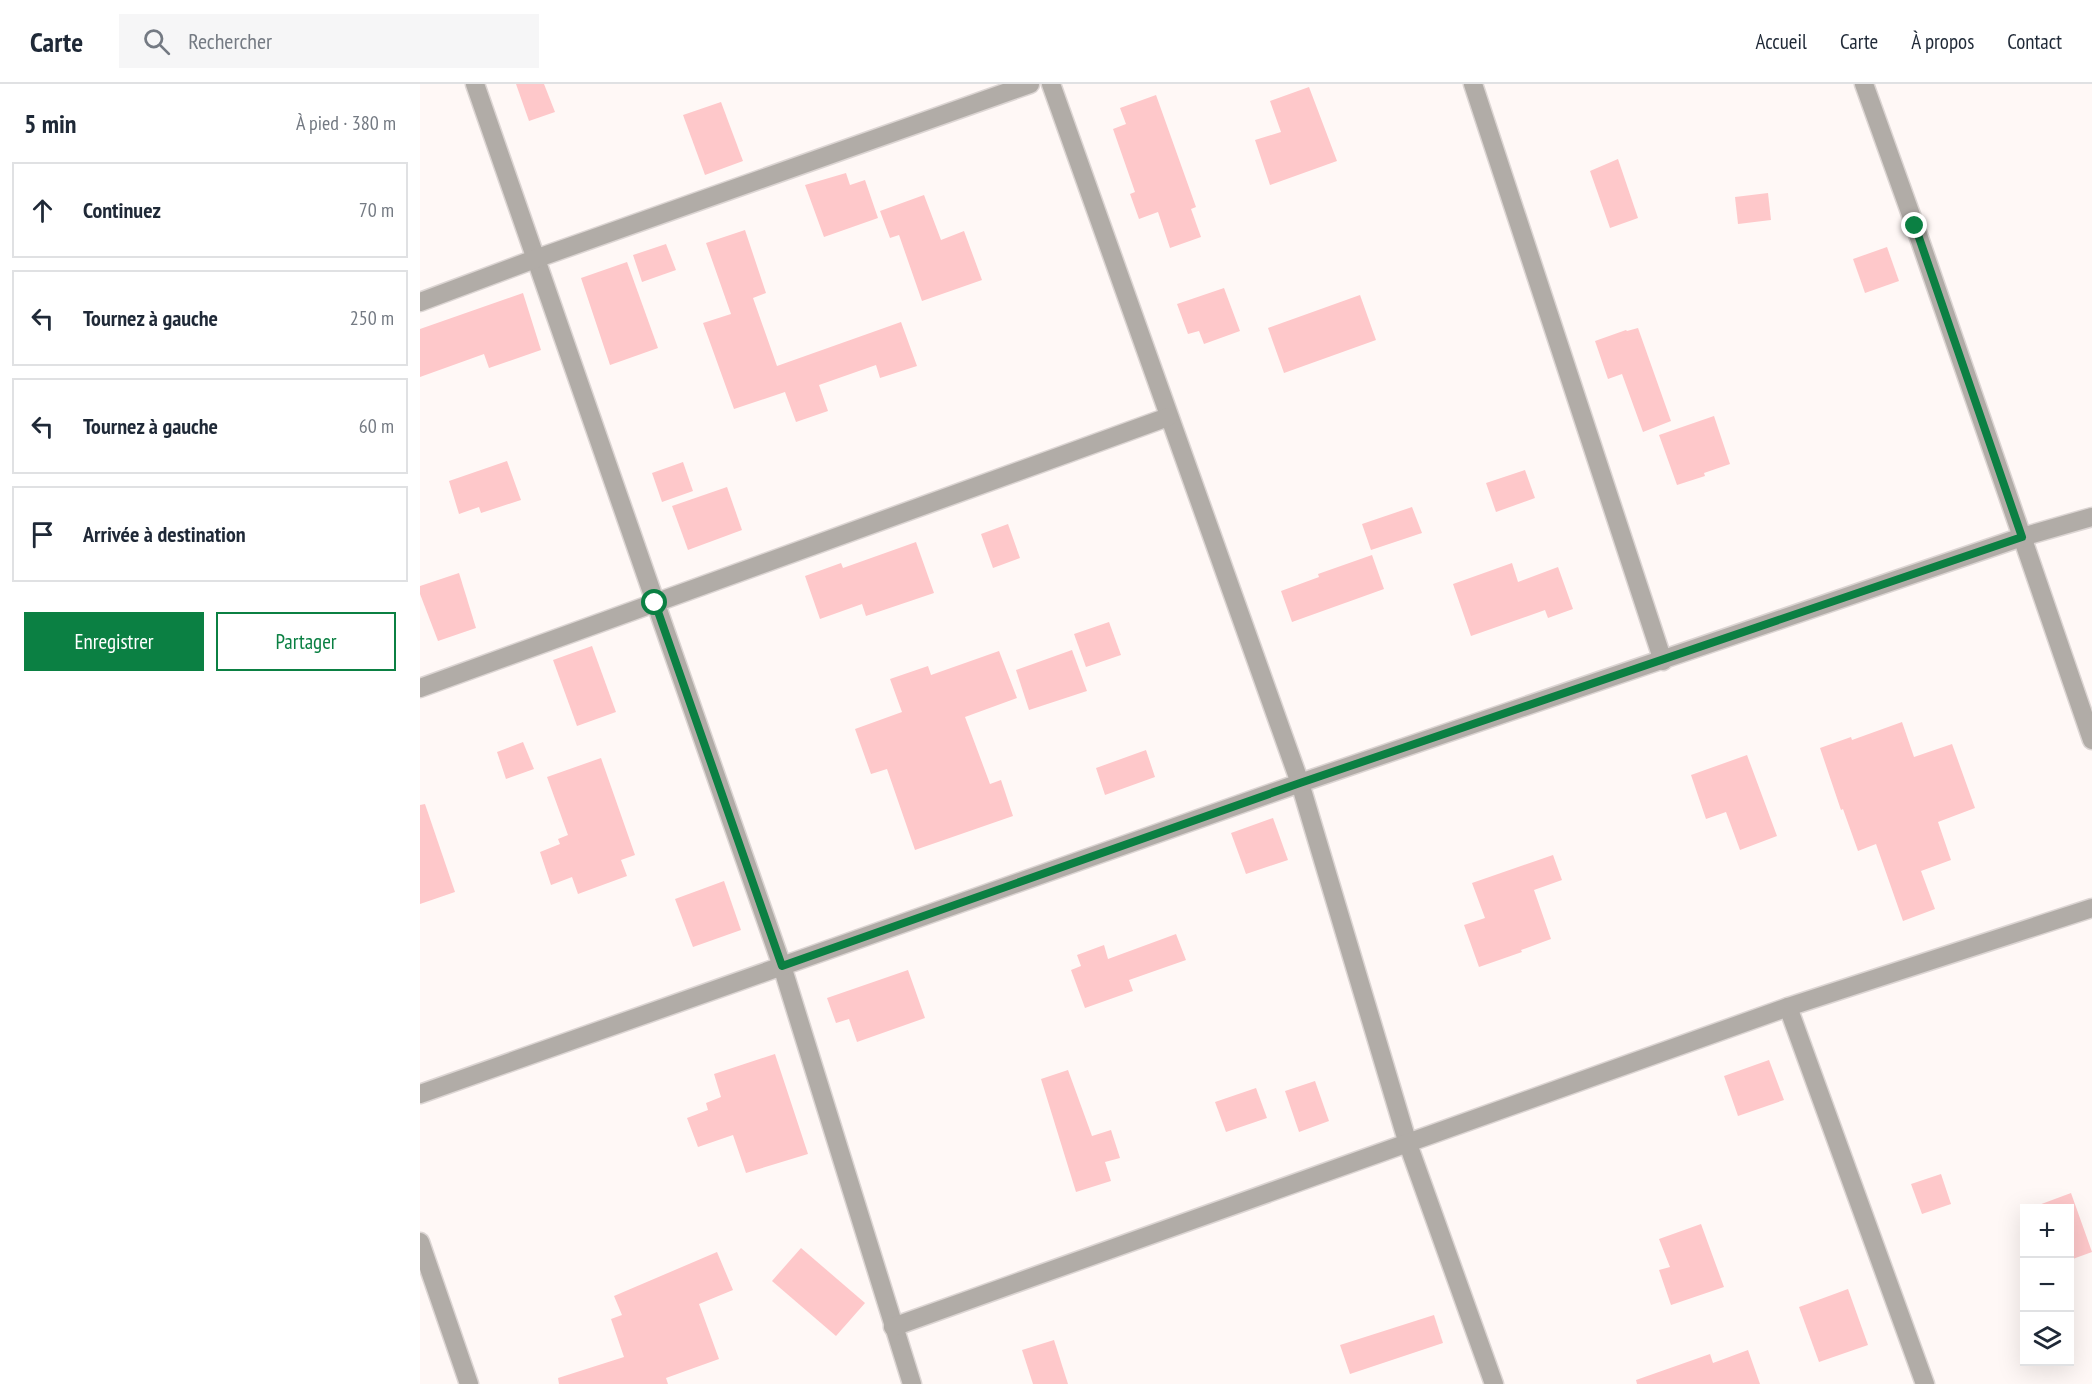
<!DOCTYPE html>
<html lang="fr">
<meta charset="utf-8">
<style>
:root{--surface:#fff;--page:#f6f6f7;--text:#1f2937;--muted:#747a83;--line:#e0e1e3;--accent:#0b8043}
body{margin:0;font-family:"PT Sans Narrow",sans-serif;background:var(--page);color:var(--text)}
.controls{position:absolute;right:18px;bottom:18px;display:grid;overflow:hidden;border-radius:0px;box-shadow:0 6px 24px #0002}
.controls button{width:54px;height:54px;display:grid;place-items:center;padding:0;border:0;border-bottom:2px solid var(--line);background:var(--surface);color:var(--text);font:30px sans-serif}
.stop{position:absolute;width:18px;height:18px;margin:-14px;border:4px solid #0b8043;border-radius:50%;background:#fff}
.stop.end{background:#0b8043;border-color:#fff;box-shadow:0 2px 6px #0008}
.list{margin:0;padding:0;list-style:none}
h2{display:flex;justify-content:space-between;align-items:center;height:78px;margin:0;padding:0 24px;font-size:26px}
h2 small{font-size:20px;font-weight:400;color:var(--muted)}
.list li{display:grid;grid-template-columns:39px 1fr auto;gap:18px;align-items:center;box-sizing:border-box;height:96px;margin:0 12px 12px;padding:0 12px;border:2px solid var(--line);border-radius:0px}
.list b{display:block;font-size:22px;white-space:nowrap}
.list em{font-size:20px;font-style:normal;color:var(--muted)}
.actions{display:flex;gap:12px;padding:18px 24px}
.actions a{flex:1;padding:14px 0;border:2px solid var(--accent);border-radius:0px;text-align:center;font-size:21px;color:var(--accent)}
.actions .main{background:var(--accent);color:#fff}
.icon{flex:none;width:33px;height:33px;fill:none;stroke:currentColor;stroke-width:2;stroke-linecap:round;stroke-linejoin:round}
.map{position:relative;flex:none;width:1672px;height:1300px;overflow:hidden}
header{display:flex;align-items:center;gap:36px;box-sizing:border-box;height:84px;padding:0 30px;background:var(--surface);border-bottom:2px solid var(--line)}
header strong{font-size:28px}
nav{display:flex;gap:33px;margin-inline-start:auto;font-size:21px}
.search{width:420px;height:54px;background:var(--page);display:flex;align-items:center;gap:15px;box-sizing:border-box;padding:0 21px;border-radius:0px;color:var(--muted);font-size:22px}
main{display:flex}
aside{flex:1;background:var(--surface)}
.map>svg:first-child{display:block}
</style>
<header>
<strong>Carte</strong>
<div class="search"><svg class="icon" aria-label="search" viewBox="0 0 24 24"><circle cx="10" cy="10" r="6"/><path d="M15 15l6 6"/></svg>Rechercher</div>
<nav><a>Accueil</a><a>Carte</a><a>À propos</a><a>Contact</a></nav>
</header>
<main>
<aside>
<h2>5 min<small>À pied · 380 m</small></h2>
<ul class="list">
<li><svg class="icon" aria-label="ahead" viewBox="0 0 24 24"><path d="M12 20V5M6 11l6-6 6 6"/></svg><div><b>Continuez</b></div><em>70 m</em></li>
<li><svg class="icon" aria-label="left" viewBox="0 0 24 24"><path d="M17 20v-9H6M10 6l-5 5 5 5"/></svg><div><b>Tournez à gauche</b></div><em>250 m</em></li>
<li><svg class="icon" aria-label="left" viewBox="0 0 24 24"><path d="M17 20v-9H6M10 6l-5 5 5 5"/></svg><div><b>Tournez à gauche</b></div><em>60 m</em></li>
<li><svg class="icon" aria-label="arrive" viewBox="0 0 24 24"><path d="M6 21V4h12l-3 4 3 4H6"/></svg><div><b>Arrivée à destination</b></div></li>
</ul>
<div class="actions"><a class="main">Enregistrer</a><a>Partager</a></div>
</aside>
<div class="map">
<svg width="1672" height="1300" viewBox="0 0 1672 1300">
<rect width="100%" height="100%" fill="#fff8f6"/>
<g fill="#fec8ca">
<polygon points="96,0 124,0 135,28 109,37"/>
<polygon points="889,3 917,77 850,101 835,56 861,48 850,17"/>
<polygon points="736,11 776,123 771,125 781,153 750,164 738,128 719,135 710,110 715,108 693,45 706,40 700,24"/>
<polygon points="301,18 323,77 285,91 263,31"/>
<polygon points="1198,75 1218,134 1190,144 1170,87"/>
<polygon points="426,89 430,101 445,96 458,134 404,153 385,101"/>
<polygon points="1348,109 1351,136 1318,140 1315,113"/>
<polygon points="504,111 521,156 544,147 562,196 502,217 479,151 470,154 460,127"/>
<polygon points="325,146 346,209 333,214 357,282 481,238 497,282 460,294 456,281 399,301 408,327 376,338 365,308 314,325 283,239 311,230 286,159"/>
<polygon points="246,160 256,186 222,198 213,171"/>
<polygon points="1467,163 1479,197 1445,209 1433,175"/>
<polygon points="207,178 238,264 190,281 161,194"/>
<polygon points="804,204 820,247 784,260 779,247 768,250 757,220"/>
<polygon points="103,209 121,266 69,284 64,270 0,293 0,245"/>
<polygon points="940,211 956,256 864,289 848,244"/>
<polygon points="1218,244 1251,337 1223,348 1202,290 1188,295 1175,257 1206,246 1207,247"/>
<polygon points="1294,332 1310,380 1284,389 1285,392 1257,401 1239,351"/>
<polygon points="87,377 101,416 61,429 59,423 39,430 29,397"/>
<polygon points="263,378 273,407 242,418 232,389"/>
<polygon points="1105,386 1115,414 1076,428 1066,399"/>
<polygon points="307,403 322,446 268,466 252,422"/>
<polygon points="992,423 1002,449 951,466 942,440"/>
<polygon points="588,440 600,474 573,484 561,450"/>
<polygon points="496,458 514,509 446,532 442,520 400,535 385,492 421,479 423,484"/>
<polygon points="952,471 964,505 872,538 861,507 899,493 898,490"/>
<polygon points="1092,479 1098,498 1138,483 1153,525 1128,534 1125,526 1051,552 1033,500"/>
<polygon points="39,489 56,544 18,557 0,510 0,502"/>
<polygon points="689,538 701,571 666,583 654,550"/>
<polygon points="172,562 196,628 157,642 133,576"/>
<polygon points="652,566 667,607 609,626 596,586"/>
<polygon points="579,567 597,614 545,633 570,700 581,696 593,732 495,766 467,685 451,690 435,645 482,628 470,595 508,582 511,591"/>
<polygon points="1482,638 1494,673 1532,660 1555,724 1518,738 1531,776 1501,787 1515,825 1483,837 1456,760 1438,767 1423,725 1421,726 1400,664 1431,653 1432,656"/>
<polygon points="103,658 114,685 86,695 77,668"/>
<polygon points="726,666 735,693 685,711 676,684"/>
<polygon points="1327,671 1357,752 1320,766 1306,728 1286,735 1271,691"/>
<polygon points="181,674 215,771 201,776 207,792 158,810 152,793 131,801 120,768 140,760 138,755 148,751 127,693"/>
<polygon points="5,720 35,808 0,820 0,721"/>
<polygon points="853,734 868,776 826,790 811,749"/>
<polygon points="1133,771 1142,796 1114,806 1131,855 1101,866 1102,868 1059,883 1044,841 1065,834 1052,799"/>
<polygon points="304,797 321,846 273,863 255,815"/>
<polygon points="756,850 766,876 709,896 713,907 665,924 651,886 661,882 657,871 684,861 688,875"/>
<polygon points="488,886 505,934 437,958 429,935 416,939 407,914"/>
<polygon points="355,970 388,1070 326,1089 313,1051 278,1063 267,1034 288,1026 286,1019 301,1013 294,990"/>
<polygon points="1349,976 1364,1016 1318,1032 1304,992"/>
<polygon points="648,986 672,1052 691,1046 700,1074 685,1078 691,1097 656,1108 621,995"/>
<polygon points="895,997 909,1037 879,1048 865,1007"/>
<polygon points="836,1004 847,1034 806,1048 795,1018"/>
<polygon points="1521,1090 1531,1120 1502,1130 1491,1100"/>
<polygon points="1651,1109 1672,1168 1650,1176 1650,1125 1608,1125"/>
<polygon points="1281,1140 1304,1203 1251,1221 1239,1186 1250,1183 1239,1155"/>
<polygon points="381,1164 445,1219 416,1252 352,1197"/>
<polygon points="297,1168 313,1206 279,1220 299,1275 246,1294 248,1300 139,1300 138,1294 204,1273 191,1235 202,1231 194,1212"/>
<polygon points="1428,1205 1448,1261 1399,1278 1379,1223"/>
<polygon points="1014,1231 1023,1259 930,1290 920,1261"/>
<polygon points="634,1256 648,1300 613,1300 602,1266"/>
<polygon points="1328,1266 1340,1300 1217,1300 1216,1296 1290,1270 1293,1279"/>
</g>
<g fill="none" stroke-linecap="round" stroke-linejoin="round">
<defs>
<g id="street">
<polyline points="55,0 362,882 492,1300"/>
<polyline points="631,0 880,699 988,1060 1074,1300"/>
<polyline points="1053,0 1243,577"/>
<polyline points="1444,0 1495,142 1672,656"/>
<polyline points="0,218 115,175 610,0"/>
<polyline points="0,604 748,333"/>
<polyline points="1368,923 1505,1300"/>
<polyline points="0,1010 880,699 1602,453 1672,433"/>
<polyline points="0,1158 49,1300"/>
<polyline points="473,1243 1368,923 1672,824"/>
</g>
</defs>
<use href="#street" stroke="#dcd5d3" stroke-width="21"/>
<use href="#street" stroke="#b1aca7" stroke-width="18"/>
</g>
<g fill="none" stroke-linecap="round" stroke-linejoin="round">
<polyline stroke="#0b8043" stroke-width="8" points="235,519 362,882 880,699 1602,453 1495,142"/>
</g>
</svg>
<div class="controls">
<button>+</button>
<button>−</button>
<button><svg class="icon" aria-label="layers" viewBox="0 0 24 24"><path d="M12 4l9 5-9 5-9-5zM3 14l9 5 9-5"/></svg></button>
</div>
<div class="stop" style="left:235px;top:519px"></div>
<div class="stop end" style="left:1495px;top:142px"></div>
</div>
</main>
